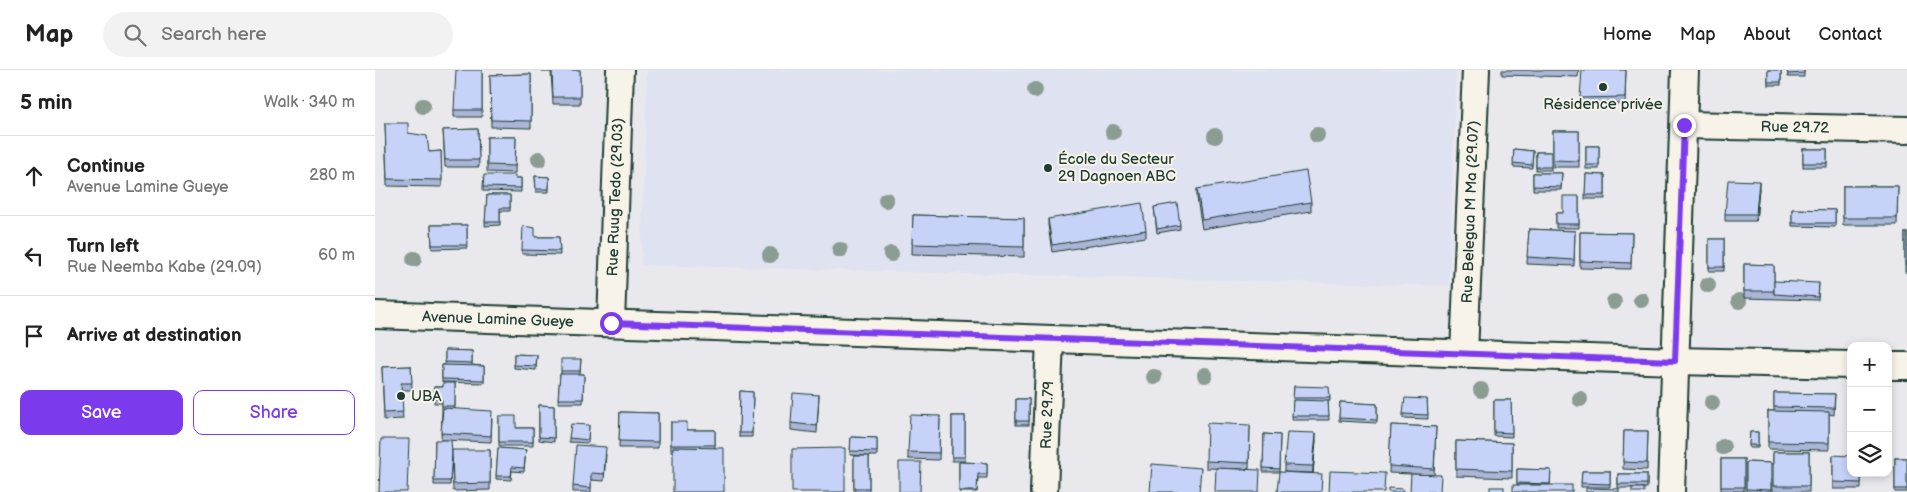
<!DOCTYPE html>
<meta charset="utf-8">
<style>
:root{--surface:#fff;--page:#f2f2f2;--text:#222;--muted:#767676;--line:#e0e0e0;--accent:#7c3aed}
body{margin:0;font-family:"Balsamiq Sans",sans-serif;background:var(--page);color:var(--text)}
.controls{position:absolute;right:15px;bottom:15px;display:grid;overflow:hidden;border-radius:10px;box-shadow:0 2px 8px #0003}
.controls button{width:45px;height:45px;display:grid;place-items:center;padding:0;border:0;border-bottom:1px solid var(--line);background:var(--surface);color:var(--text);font:25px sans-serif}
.stop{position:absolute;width:15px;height:15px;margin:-11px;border:4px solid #7c3aed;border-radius:50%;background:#fff}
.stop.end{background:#7c3aed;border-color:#fff;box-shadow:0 1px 5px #0008}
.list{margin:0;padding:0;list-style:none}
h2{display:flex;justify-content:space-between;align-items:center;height:65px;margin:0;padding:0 20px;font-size:21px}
h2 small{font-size:16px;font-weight:400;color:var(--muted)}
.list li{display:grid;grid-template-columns:32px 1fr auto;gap:15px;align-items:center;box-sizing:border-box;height:80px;padding:0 20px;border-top:1px solid var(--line)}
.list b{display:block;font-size:19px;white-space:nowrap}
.list p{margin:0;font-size:16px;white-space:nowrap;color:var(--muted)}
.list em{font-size:16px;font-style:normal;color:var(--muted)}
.actions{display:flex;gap:10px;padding:15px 20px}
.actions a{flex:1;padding:11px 0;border:1px solid var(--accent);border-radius:10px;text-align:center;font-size:18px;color:var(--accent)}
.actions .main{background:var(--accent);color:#fff}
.icon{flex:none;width:28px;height:28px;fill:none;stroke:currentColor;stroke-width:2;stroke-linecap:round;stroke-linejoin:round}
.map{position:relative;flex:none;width:1532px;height:422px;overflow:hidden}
header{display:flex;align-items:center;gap:30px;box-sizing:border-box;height:70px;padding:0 25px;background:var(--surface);border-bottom:1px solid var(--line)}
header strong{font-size:24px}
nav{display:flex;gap:28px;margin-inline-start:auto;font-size:18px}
.search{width:350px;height:45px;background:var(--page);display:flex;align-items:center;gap:12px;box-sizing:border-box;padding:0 18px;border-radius:28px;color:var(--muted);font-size:19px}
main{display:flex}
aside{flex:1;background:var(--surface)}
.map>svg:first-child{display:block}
</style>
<header>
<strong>Map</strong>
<div class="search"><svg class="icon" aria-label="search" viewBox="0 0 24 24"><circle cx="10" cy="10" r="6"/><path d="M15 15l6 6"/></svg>Search here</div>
<nav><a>Home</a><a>Map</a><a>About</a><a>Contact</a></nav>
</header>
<main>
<aside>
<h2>5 min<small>Walk · 340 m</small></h2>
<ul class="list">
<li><svg class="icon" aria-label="ahead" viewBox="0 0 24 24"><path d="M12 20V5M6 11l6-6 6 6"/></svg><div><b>Continue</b><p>Avenue Lamine Gueye</p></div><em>280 m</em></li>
<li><svg class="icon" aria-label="left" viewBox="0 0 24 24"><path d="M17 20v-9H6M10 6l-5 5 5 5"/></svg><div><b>Turn left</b><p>Rue Neemba Kabe (29.09)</p></div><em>60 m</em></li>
<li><svg class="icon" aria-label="arrive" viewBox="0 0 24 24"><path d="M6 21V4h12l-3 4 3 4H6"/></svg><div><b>Arrive at destination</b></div></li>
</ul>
<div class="actions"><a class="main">Save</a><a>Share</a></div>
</aside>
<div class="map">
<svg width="1532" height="422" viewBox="0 0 1532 422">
<rect width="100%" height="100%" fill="#e9e9ed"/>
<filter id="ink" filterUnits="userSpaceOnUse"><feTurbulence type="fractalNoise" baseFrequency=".02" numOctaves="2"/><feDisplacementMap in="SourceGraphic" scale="10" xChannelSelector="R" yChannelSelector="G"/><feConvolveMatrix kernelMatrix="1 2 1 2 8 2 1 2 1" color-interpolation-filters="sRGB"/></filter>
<g filter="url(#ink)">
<polygon fill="#dfe2f1" points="272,0 1081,0 1074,216 266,195"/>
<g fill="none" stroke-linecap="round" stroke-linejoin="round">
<defs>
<g id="minor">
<polyline points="1309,55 1532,60"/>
<polyline points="0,245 1300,291 1476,295"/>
<polyline points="236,253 245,0"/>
<polyline points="1089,284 1101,0"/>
<polyline points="1513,296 1532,296"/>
<polyline points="669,422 675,269"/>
<polyline points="1296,422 1310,0"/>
</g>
</defs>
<use href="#minor" stroke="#1f3d34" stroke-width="30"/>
<use href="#minor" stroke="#f7f3e8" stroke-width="26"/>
</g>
<g fill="#8b9c92">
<circle cx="660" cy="20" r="8"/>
<circle cx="48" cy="36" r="8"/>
<circle cx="738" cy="62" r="8"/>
<circle cx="942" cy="65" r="8"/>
<circle cx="840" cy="66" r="8"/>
<circle cx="164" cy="89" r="8"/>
<circle cx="511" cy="130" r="8"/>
<circle cx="465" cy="180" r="8"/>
<circle cx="516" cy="184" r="8"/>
<circle cx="395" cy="185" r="8"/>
<circle cx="39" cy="189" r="8"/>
<circle cx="1333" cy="215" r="8"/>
<circle cx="1266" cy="230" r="8"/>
<circle cx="1364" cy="231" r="8"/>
<circle cx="1239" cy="232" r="8"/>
<circle cx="830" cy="305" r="8"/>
<circle cx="779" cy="307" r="8"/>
<circle cx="1106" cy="320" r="8"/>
<circle cx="1205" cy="329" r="8"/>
<circle cx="1337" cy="333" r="8"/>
<circle cx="1348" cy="377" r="8"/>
</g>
<g fill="#abb5d6" stroke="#1f3d34">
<polygon points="107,0 107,47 79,47 79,40"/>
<polygon points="167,0 205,0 205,34 178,34 176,2 167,2"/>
<polygon points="1127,0 1204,0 1203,7 1127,5"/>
<polygon points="1251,0 1250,34 1205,34 1205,28"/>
<rect x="1393" y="0" width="13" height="15"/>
<polygon points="1412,0 1429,0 1429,7 1413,7"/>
<polygon points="156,4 156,58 116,57 115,5"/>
<polygon points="10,53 33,63 54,82 66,81 67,117 12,116"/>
<polygon points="103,59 104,97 70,97 68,60"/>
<rect x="1178" y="61" width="26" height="36"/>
<polygon points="112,67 141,67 140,103 112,102"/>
<rect x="1211" y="76" width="13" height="23"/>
<polygon points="1139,79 1158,81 1157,98 1138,97"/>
<rect x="1428" y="79" width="24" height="18"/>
<rect x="1161" y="82" width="15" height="18"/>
<polygon points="1158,103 1187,103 1186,120 1158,120"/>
<polygon points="1211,104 1230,105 1230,129 1210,129"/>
<polygon points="160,106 174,107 174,122 161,122"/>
<polygon points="140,108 146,108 146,122 108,121 108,117"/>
<polygon points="1468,116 1523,116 1522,155 1468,155"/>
<polygon points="1384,118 1381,151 1350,151 1350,144"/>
<polygon points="822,119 936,132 936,141 827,159 822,128"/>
<polygon points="112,125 135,125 135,141 125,141 125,155 110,156"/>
<polygon points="1204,126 1204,158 1181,158 1181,143 1188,143"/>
<polygon points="779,137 805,155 805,159 782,163"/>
<polygon points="1417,139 1460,140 1460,157 1417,156"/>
<polygon points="538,145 649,148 649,187 537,184"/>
<polygon points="673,149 771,160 771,167 677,182 673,155"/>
<polygon points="56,155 92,155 92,178 57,179"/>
<polygon points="1154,159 1200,161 1199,196 1152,194"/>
<polygon points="1205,162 1257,163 1256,199 1205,198"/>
<rect x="1530" y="163" width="2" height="39"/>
<polygon points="160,167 184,167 185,185 147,184 147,180"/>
<rect x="1334" y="169" width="15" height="32"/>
<polygon points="1369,194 1399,195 1399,224 1444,213 1443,230 1369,228"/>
<polygon points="70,280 97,281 97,295 109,296 109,313 67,312 67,295 70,295"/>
<polygon points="139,284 162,285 161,300 139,298"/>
<polygon points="206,289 205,304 209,304 208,333 183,333 185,304 186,304 186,301"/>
<polygon points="36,296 37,320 26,320 28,349 9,350 7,297"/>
<polygon points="80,313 80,339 117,348 116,372 66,370 67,340 67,333 59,333 59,317 68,317"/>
<polygon points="919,316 955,328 955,331 953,331 954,350 917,350"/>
<polygon points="365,321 378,322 377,367 364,367"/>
<polygon points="1399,323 1460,324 1459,345 1454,344 1454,380 1393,379 1393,341 1399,341"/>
<polygon points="444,325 442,363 416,360 416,353"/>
<rect x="641" y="329" width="13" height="26"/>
<polygon points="1052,329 1053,349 1028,348 1028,344"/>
<polygon points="1119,330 1136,330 1137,367 1119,366"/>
<polygon points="965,332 1002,334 1002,353 964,351"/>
<polygon points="164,335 179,336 179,372 164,370"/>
<polygon points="245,342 283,343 283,378 244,378"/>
<polygon points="124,346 141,358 158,358 158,376 124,376"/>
<polygon points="565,346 564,390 533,389 533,382"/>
<rect x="577" y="346" width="13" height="45"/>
<polygon points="296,352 312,360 340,360 340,378 296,382"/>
<polygon points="214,355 213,373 194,372 194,368"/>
<polygon points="875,355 874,399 831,398 831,391"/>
<polygon points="1016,355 1061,357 1059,405 1014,403"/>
<polygon points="1249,361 1273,361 1272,400 1248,399"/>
<polygon points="1375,362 1383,362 1383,378 1374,378"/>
<polygon points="889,364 905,365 904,402 947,411 903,402 888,402"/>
<polygon points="476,367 502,368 502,386 494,386 494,422 479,422 479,386 491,386 475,385"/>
<polygon points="60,370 77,383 115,380 115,420 78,421 77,387 75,415 59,415"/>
<polygon points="941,370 938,403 909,402 909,395"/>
<polygon points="1081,371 1137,373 1137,408 1081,406"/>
<polygon points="123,378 151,380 149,402 137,401 136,410 121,409"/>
<rect x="1398" y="382" width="36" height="40"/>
<polygon points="231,384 229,411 216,410 216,422 198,422 198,416"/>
<polygon points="1458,385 1486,403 1486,419 1458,419"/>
<rect x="1520" y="388" width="12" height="34"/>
<rect x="1346" y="389" width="23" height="32"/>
<polygon points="584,392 612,393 612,408 603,408 602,422 584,422"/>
<polygon points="1371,392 1396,393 1396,422 1371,422"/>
<polygon points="1142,399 1176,400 1175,415 1142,415"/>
<polygon points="1207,401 1235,401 1235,417 1206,417"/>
<rect x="1243" y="404" width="29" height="14"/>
</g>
<g fill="#8b93ae" stroke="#1f3d34">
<polygon points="1384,111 1384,118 1381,151 1381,144"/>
<polygon points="941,363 941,370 938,403 938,396"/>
</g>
<g fill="#c7d2f9" stroke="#1f3d34">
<polygon points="81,0 107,0 107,40 79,40"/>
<polygon points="177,0 205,0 205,27 178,27"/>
<polygon points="1207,0 1251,0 1250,27 1205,28"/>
<rect x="1393" y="0" width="13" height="12"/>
<polygon points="1412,0 1429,0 1429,3 1413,4"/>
<polygon points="156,4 156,51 116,50 115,5"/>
<polygon points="10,53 33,53 33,63 52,66 54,82 66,81 67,110 12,109"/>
<polygon points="103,59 104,90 70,90 68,60"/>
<polygon points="1178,61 1204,61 1204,91 1178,90"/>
<polygon points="112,67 141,67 140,96 112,95"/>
<rect x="1211" y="76" width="13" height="19"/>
<polygon points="1139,79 1158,81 1157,95 1138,93"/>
<rect x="1428" y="79" width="24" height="14"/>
<rect x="1161" y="82" width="15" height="15"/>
<polygon points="931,101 936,132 827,150 822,119"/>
<polygon points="1158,103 1187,103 1186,117 1158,116"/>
<polygon points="1211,104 1230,105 1230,125 1210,125"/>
<polygon points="109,105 140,105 140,108 146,108 146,118 108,117"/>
<polygon points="160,106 174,107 174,119 161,119"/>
<polygon points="1353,110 1384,111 1381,144 1350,144"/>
<polygon points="1468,116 1523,116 1522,148 1468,148"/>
<polygon points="112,125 135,125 135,138 125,138 125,152 110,152"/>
<polygon points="1188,126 1204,126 1204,154 1181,154 1181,143 1188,143"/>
<polygon points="767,133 771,160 677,175 673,149"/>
<polygon points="802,133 805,155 782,159 779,137"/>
<polygon points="1417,139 1460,140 1460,153 1417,153"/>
<polygon points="538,145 649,148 649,177 537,174"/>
<polygon points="56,155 92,155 92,175 57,175"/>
<polygon points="148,156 160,158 160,167 184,167 185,181 147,180"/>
<polygon points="1154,159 1200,161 1199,190 1152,187"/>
<polygon points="1205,162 1257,163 1256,193 1205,191"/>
<rect x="1530" y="163" width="2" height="32"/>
<rect x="1334" y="169" width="15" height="28"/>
<polygon points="1369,194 1399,195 1399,221 1369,221"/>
<polygon points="1399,211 1444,213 1443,227 1399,224"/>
<polygon points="70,280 97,281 97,293 70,292"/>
<polygon points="139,284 162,285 161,296 139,295"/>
<polygon points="186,289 206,289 205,301 186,301"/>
<polygon points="67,295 109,296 109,310 67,309"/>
<polygon points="36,296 37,313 26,313 28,342 9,343 7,297"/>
<polygon points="185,304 209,304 208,329 183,329"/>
<polygon points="68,313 80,313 80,336 67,336 67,329 59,329 59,317 68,317"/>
<polygon points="919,316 954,317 955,328 918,328"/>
<polygon points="365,321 378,322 377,363 364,363"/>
<polygon points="418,323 444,325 442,356 416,353"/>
<polygon points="1399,323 1460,324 1459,338 1399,337"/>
<polygon points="1030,328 1052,329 1053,345 1028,344"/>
<rect x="641" y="329" width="13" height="22"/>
<polygon points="918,330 953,331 954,346 917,346"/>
<polygon points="1119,330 1136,330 1137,363 1119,362"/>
<polygon points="965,332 1002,334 1002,350 964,348"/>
<polygon points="164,335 179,336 179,368 164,367"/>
<polygon points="68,338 117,341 116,366 66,363"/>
<polygon points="1393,341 1454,342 1454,373 1393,372"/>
<polygon points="245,342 283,343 283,372 244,371"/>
<polygon points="535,345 565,346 564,383 533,382"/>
<polygon points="124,346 141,346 141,358 158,358 158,372 124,372"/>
<rect x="577" y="346" width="13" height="41"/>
<polygon points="296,352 312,352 312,360 340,360 340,375 296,375"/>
<polygon points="832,353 875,355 874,393 831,391"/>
<polygon points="196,354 214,355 213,370 194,368"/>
<polygon points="1016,355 1061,357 1059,399 1014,396"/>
<polygon points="1249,361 1273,361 1272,393 1248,392"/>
<polygon points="912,362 941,363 938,396 909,395"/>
<polygon points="1375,362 1383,362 1383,375 1374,375"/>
<polygon points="889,364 905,365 904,399 888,398"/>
<polygon points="476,367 502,368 502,382 475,381"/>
<polygon points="6,369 34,369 32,422 4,422"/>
<polygon points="60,370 76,370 77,383 75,411 59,411"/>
<polygon points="1081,371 1137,373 1137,401 1081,399"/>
<polygon points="201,375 231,377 229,404 216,403 216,418 198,416"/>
<polygon points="298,377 349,378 349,422 298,422"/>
<polygon points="123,378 151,380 149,398 137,397 136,406 121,406"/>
<polygon points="470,378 470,422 417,422 417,379"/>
<polygon points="77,380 115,380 115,413 78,414"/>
<rect x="1398" y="382" width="36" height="34"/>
<polygon points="1458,385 1476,386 1476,403 1486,403 1486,413 1458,412"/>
<rect x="479" y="386" width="15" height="32"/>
<rect x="1520" y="388" width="12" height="31"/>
<rect x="1346" y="389" width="23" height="28"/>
<polygon points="524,392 546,392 545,422 524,422"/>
<polygon points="584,392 612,393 612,404 603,404 602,421 584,421"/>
<polygon points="1371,392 1396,393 1396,420 1371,419"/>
<polygon points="777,394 826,398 824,422 775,422"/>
<polygon points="841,398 885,400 884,422 840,422"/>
<polygon points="1142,399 1176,400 1175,414 1142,413"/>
<polygon points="955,401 1010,403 1009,422 954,422"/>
<polygon points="1207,401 1235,401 1235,414 1206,413"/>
<polygon points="904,402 947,404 946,422 902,422"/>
<polygon points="1036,404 1066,405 1065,422 1035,422"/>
<rect x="1243" y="404" width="29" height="10"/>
<rect x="1138" y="415" width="59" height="7"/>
<rect x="1115" y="417" width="14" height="5"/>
<polygon points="1013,418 1028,419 1028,422 1013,422"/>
<polygon points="1211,418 1244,419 1244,422 1211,422"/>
<rect x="1257" y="418" width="12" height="4"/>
</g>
</g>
<g fill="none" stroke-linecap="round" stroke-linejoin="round" filter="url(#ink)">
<polyline stroke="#7c3aed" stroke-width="6" points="236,253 1300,291 1309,55"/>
</g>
<g fill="#1f3d34" stroke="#f7f3e8" stroke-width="2">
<circle cx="1228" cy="17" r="5"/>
<circle cx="673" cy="98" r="5"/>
<circle cx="26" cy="326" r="5"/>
</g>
<g text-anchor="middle" stroke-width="4" stroke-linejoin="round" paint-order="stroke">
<g font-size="15" fill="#1f3d34" stroke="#f7f3e8" text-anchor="start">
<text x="1228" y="39" text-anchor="middle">Résidence privée</text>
<text x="683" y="94">École du Secteur<tspan x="683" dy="17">29 Dagnoen ABC</tspan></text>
<text x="36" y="331">UBA</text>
</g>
<g font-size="15" fill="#1f3d34" stroke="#f7f3e8">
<text transform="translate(1420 57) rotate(1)" y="5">Rue 29.72</text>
<text transform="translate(240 127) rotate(-88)" y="5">Rue Ruug Tedo (29.03)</text>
<text transform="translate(1095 142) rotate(-88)" y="5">Rue Belegua M Ma (29.07)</text>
<text transform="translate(123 249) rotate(2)" y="5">Avenue Lamine Gueye</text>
<text transform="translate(672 345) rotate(-88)" y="5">Rue 29.79</text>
</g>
</g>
</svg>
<div class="controls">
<button>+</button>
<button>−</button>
<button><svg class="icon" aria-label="layers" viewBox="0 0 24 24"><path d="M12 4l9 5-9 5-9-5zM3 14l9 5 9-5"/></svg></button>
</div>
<div class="stop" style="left:236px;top:253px"></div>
<div class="stop end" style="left:1309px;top:55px"></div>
</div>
</main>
